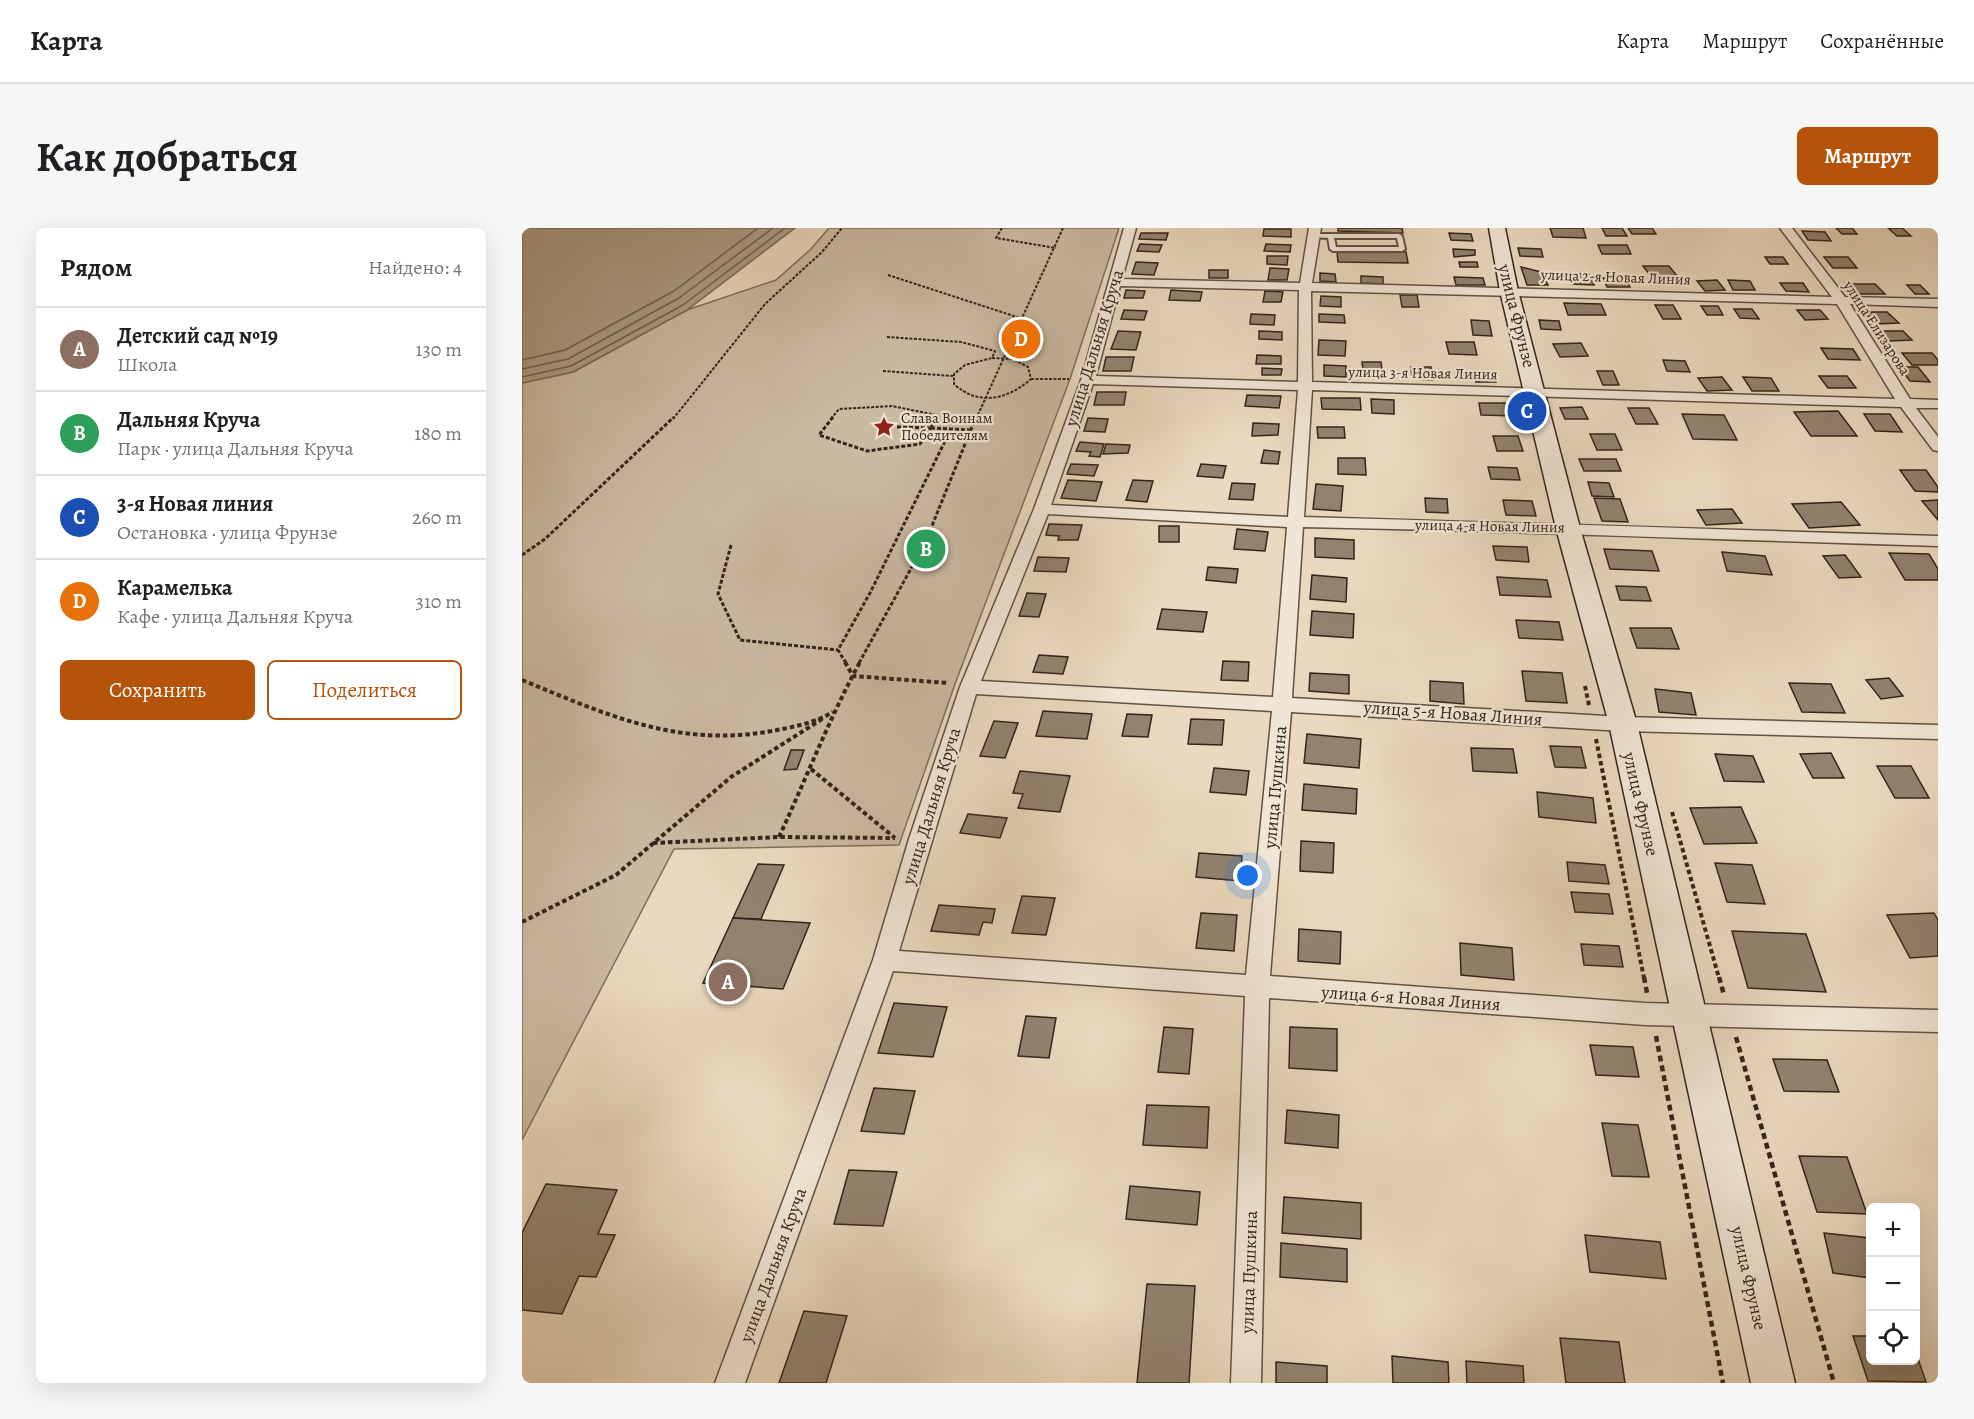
<!DOCTYPE html>
<html lang="ru">
<meta charset="utf-8">
<style>
:root{--surface:#fff;--page:#f6f6f6;--text:#202124;--muted:#757577;--line:#e0e0e0;--accent:#b45309}
body{margin:0;font-family:Alegreya,serif;background:var(--page);color:var(--text)}
.controls{position:absolute;right:18px;bottom:18px;display:grid;overflow:hidden;border-radius:9px;box-shadow:0 6px 24px #0002}
.controls button{width:54px;height:54px;display:grid;place-items:center;padding:0;border:0;border-bottom:2px solid var(--line);background:var(--surface);color:var(--text);font:30px sans-serif}
.you{position:absolute;left:726px;top:648px;width:21px;height:21px;margin:-15px;border:4px solid #fff;border-radius:50%;background:#1a73e8;box-shadow:0 0 0 9px #1a73e833}
.badge{display:grid;place-items:center;width:39px;height:39px;border-radius:50%;background:var(--accent);color:#fff;font-size:20px;font-weight:700}
.pin{position:absolute;translate:-50% -50%;border:3px solid #fff;box-shadow:0 2px 6px #0006}
.list{margin:0;padding:0;list-style:none}
h2{display:flex;justify-content:space-between;align-items:center;height:78px;margin:0;padding:0 24px;font-size:26px}
h2 small{font-size:20px;font-weight:400;color:var(--muted)}
.list li{display:grid;grid-template-columns:39px 1fr auto;gap:18px;align-items:center;box-sizing:border-box;height:84px;padding:0 24px;border-top:2px solid var(--line)}
.list b{display:block;font-size:22px;white-space:nowrap}
.list p{margin:0;font-size:20px;white-space:nowrap;color:var(--muted)}
.list em{font-size:20px;font-style:normal;color:var(--muted)}
.actions{display:flex;gap:12px;padding:18px 24px}
.actions a{flex:1;padding:14px 0;border:2px solid var(--accent);border-radius:9px;text-align:center;font-size:21px;color:var(--accent)}
.actions .main{background:var(--accent);color:#fff}
.icon{flex:none;width:33px;height:33px;fill:none;stroke:currentColor;stroke-width:2;stroke-linecap:round;stroke-linejoin:round}
.map{position:relative;flex:none;width:1416px;height:1155px;overflow:hidden;border-radius:9px}
header{display:flex;align-items:center;gap:36px;box-sizing:border-box;height:84px;padding:0 30px;background:var(--surface);border-bottom:2px solid var(--line)}
header strong{font-size:28px}
nav{display:flex;gap:33px;margin-inline-start:auto;font-size:21px}
.intro{display:flex;align-items:center;justify-content:space-between;box-sizing:border-box;height:144px;padding:0 36px}
h1{margin:0;font-size:42px}
.button{padding:15px 27px;border-radius:9px;background:var(--accent);color:#fff;font-size:21px;font-weight:700}
main{display:flex;gap:36px;padding:0 36px}
aside{flex:1;background:var(--surface);border-radius:9px;box-shadow:0 6px 24px #0002}
.map>svg:first-child{display:block}
</style>
<header>
<strong>Карта</strong>
<nav><a>Карта</a><a>Маршрут</a><a>Сохранённые</a></nav>
</header>
<div class="intro"><h1>Как добраться</h1><a class="button">Маршрут</a></div>
<main>
<aside>
<h2>Рядом<small>Найдено: 4</small></h2>
<ul class="list">
<li><span class="badge" style="background:#8d6e63">A</span><div><b>Детский сад №19</b><p>Школа</p></div><em>130 m</em></li>
<li><span class="badge" style="background:#2e9e5b">B</span><div><b>Дальняя Круча</b><p>Парк · улица Дальняя Круча</p></div><em>180 m</em></li>
<li><span class="badge" style="background:#1a4fb4">C</span><div><b>3-я Новая линия</b><p>Остановка · улица Фрунзе</p></div><em>260 m</em></li>
<li><span class="badge" style="background:#e8710a">D</span><div><b>Карамелька</b><p>Кафе · улица Дальняя Круча</p></div><em>310 m</em></li>
</ul>
<div class="actions"><a class="main">Сохранить</a><a>Поделиться</a></div>
</aside>
<div class="map">
<svg width="1416" height="1155" viewBox="0 0 1416 1155">
<rect width="100%" height="100%" fill="#ead9be"/>
<filter id="stains"><feTurbulence type="fractalNoise" baseFrequency=".00333" numOctaves="4"/><feColorMatrix values="0 0 0 0 .2 0 0 0 0 .09 0 0 0 0 .02 0 0 0 .5 -.17"/></filter>
<radialGradient id="worn" r=".72"><stop offset=".6" stop-color="#630" stop-opacity="0"/><stop offset="1" stop-color="#630" stop-opacity=".3"/></radialGradient>
<polygon fill="#cbbaa2" stroke="#7f705e" stroke-width="1.5" points="307,0 597,0 548,151 433,456 377,617 152,621 0,912 0,155 51,144 165,82 254,52 289,21"/>
<polygon fill="#ac9c86" stroke="#7c6c5b" stroke-width="1.5" points="0,0 273,0 165,82 51,144 0,155"/>
<g fill="none" stroke-linecap="round" stroke-linejoin="round">
<g stroke="#706050" stroke-width="1.5">
<polyline points="0,132 43,122 152,63 236,0"/>
<polyline points="0,141 46,131 157,70 251,0"/>
<polyline points="0,149 49,138 161,77 263,0"/>
</g>
</g>
<g fill="#92836f" stroke="#33251a" stroke-width="1.5">
<polygon points="816,0 880,0 881,5 816,3"/>
<polygon points="1028,0 1061,0 1064,10 1031,9"/>
<polygon points="1080,0 1100,0 1105,8 1084,8"/>
<polygon points="1106,0 1130,0 1134,6 1110,6"/>
<polygon points="1314,0 1330,0 1335,6 1320,6"/>
<polygon points="1366,0 1380,0 1389,8 1375,8"/>
<polygon points="742,1 769,1 769,9 741,8"/>
<polygon points="1280,3 1303,4 1309,13 1286,12"/>
<polygon points="619,5 646,5 644,12 617,11"/>
<polygon points="927,5 949,6 951,13 929,12"/>
<polygon points="618,16 640,17 637,24 615,23"/>
<polygon points="744,16 769,17 768,24 742,23"/>
<polygon points="1076,17 1105,17 1109,26 1080,26"/>
<polygon points="996,20 1019,21 1021,29 998,28"/>
<polygon points="931,21 953,22 953,27 932,29"/>
<polygon points="815,23 884,24 886,35 816,34"/>
<polygon points="745,28 766,28 765,37 745,36"/>
<polygon points="1243,29 1261,29 1266,36 1248,36"/>
<polygon points="1302,29 1326,29 1335,40 1311,40"/>
<polygon points="614,34 636,35 632,47 610,46"/>
<polygon points="937,34 955,34 956,39 938,39"/>
<polygon points="1121,38 1147,38 1156,49 1130,50"/>
<polygon points="999,39 1019,44 1026,57 1005,57"/>
<polygon points="748,40 767,41 765,52 746,52"/>
<rect x="687" y="42" width="19" height="8"/>
<polygon points="798,45 813,46 814,54 798,53"/>
<polygon points="1045,46 1067,46 1072,57 1049,56"/>
<polygon points="839,48 861,49 861,56 839,55"/>
<polygon points="932,49 961,50 963,57 934,57"/>
<polygon points="1081,50 1103,50 1108,59 1085,59"/>
<polygon points="1195,52 1203,62 1183,63 1175,53"/>
<polygon points="1206,52 1228,53 1233,62 1211,62"/>
<polygon points="1258,55 1281,55 1287,64 1264,63"/>
<polygon points="1324,56 1353,56 1363,66 1333,66"/>
<polygon points="1385,57 1398,57 1407,66 1393,66"/>
<polygon points="604,62 623,63 621,70 602,70"/>
<polygon points="649,62 680,64 678,73 647,72"/>
<polygon points="743,63 761,64 759,74 741,74"/>
<polygon points="878,67 895,67 897,79 880,79"/>
<polygon points="799,68 819,69 819,79 798,78"/>
<polygon points="1042,75 1079,76 1084,87 1046,87"/>
<polygon points="1133,77 1151,77 1159,91 1141,91"/>
<polygon points="1179,78 1196,78 1201,87 1185,87"/>
<polygon points="1212,81 1230,81 1237,91 1218,90"/>
<polygon points="602,82 625,83 622,92 599,91"/>
<polygon points="1275,82 1298,82 1306,91 1283,92"/>
<polygon points="1342,84 1365,84 1377,95 1354,96"/>
<polygon points="729,86 753,87 752,97 728,96"/>
<polygon points="797,86 822,87 823,95 797,94"/>
<polygon points="949,92 967,93 970,108 951,107"/>
<polygon points="1017,92 1037,93 1039,102 1019,101"/>
<polygon points="596,103 619,104 614,122 589,121"/>
<polygon points="737,103 760,104 760,112 737,111"/>
<polygon points="1358,103 1381,103 1390,112 1367,113"/>
<polygon points="797,112 824,113 823,128 796,127"/>
<polygon points="924,114 952,114 955,127 927,126"/>
<polygon points="1059,115 1066,128 1038,129 1031,116"/>
<polygon points="1299,120 1331,121 1338,132 1306,131"/>
<polygon points="1380,125 1410,125 1416,132 1416,137 1390,137"/>
<polygon points="735,127 759,128 759,136 734,136"/>
<polygon points="584,129 612,129 609,143 581,143"/>
<polygon points="1141,132 1163,133 1168,144 1145,143"/>
<polygon points="840,134 859,134 861,150 842,150"/>
<polygon points="802,137 824,138 824,149 802,148"/>
<polygon points="889,139 909,139 911,152 890,151"/>
<polygon points="1377,139 1396,139 1408,154 1388,153"/>
<polygon points="740,140 760,141 759,147 740,147"/>
<polygon points="1075,143 1091,143 1097,157 1081,157"/>
<polygon points="951,144 971,144 974,154 954,154"/>
<polygon points="1297,148 1325,148 1334,160 1306,160"/>
<polygon points="1200,149 1210,162 1185,163 1176,150"/>
<polygon points="1221,149 1249,150 1257,163 1230,163"/>
<polygon points="575,164 604,164 602,177 572,177"/>
<polygon points="725,167 759,168 757,180 723,178"/>
<polygon points="799,170 838,170 839,182 800,181"/>
<polygon points="849,171 872,172 872,186 850,185"/>
<polygon points="957,175 990,175 993,188 959,187"/>
<polygon points="1060,179 1066,191 1043,191 1038,180"/>
<polygon points="1106,180 1127,180 1136,196 1114,196"/>
<polygon points="1316,183 1335,208 1289,208 1272,184"/>
<polygon points="1160,186 1202,187 1215,212 1171,211"/>
<polygon points="1342,186 1368,186 1380,204 1353,203"/>
<polygon points="566,190 586,191 583,204 562,203"/>
<polygon points="731,195 757,196 756,207 730,208"/>
<polygon points="795,199 822,199 823,210 796,210"/>
<polygon points="1068,206 1093,206 1100,222 1075,222"/>
<polygon points="971,208 996,208 1001,223 975,223"/>
<polygon points="558,214 582,216 578,229 567,228 569,224 554,223"/>
<polygon points="584,216 608,217 606,225 581,226"/>
<polygon points="742,222 758,224 756,236 739,235"/>
<polygon points="816,230 843,230 844,247 816,246"/>
<polygon points="1057,231 1094,231 1099,243 1062,243"/>
<polygon points="549,236 576,237 572,248 545,246"/>
<polygon points="679,236 704,238 701,250 675,248"/>
<polygon points="966,239 995,240 998,252 969,251"/>
<polygon points="1378,242 1404,242 1416,259 1416,264 1393,263"/>
<polygon points="546,252 580,254 574,273 539,270"/>
<polygon points="611,252 631,253 625,274 604,272"/>
<polygon points="1066,254 1087,255 1092,269 1070,268"/>
<polygon points="710,255 733,256 731,272 707,271"/>
<polygon points="794,256 821,258 819,283 791,281"/>
<polygon points="903,270 925,271 926,285 904,284"/>
<polygon points="1072,270 1098,271 1106,294 1080,293"/>
<polygon points="981,272 1010,273 1014,288 984,287"/>
<polygon points="1416,272 1416,292 1400,273"/>
<polygon points="1319,274 1338,297 1287,300 1270,276"/>
<polygon points="1210,281 1220,295 1184,297 1175,282"/>
<polygon points="527,296 560,297 556,312 536,312 537,308 524,307"/>
<rect x="637" y="298" width="20" height="16"/>
<polygon points="715,301 746,304 743,323 712,321"/>
<polygon points="793,310 832,312 832,331 793,329"/>
<polygon points="971,318 1005,319 1007,334 974,332"/>
<polygon points="1082,321 1130,323 1137,343 1088,341"/>
<polygon points="1200,324 1243,328 1250,347 1205,343"/>
<polygon points="1367,325 1407,326 1416,341 1416,352 1383,352"/>
<polygon points="1323,327 1339,349 1317,350 1301,328"/>
<polygon points="516,329 547,330 544,344 512,343"/>
<polygon points="686,339 716,341 714,355 684,352"/>
<polygon points="790,347 825,350 824,374 788,371"/>
<polygon points="975,349 1025,352 1029,369 978,367"/>
<polygon points="1094,358 1124,359 1129,373 1098,372"/>
<polygon points="505,365 524,366 517,389 497,388"/>
<polygon points="640,381 685,384 681,404 635,401"/>
<polygon points="790,383 832,386 831,410 788,407"/>
<polygon points="994,392 1037,394 1041,412 997,410"/>
<polygon points="1108,400 1149,400 1157,421 1115,420"/>
<polygon points="517,427 546,429 541,446 511,444"/>
<polygon points="701,433 727,434 726,453 699,452"/>
<polygon points="1000,443 1040,445 1045,475 1004,473"/>
<polygon points="788,445 827,447 827,466 787,463"/>
<polygon points="1367,450 1381,468 1359,471 1344,452"/>
<polygon points="908,453 941,455 942,476 908,473"/>
<polygon points="1267,455 1309,456 1323,485 1280,484"/>
<polygon points="1133,461 1169,465 1174,487 1137,484"/>
<polygon points="521,483 570,486 565,511 514,508"/>
<polygon points="605,486 630,487 626,509 600,508"/>
<polygon points="669,491 702,492 700,517 666,516"/>
<polygon points="472,493 496,495 483,530 458,528"/>
<polygon points="785,506 839,511 837,540 782,535"/>
<polygon points="1028,518 1059,519 1064,540 1033,539"/>
<polygon points="949,520 991,521 995,545 951,543"/>
<polygon points="269,522 282,522 275,541 262,542"/>
<polygon points="1309,525 1322,550 1291,550 1278,526"/>
<polygon points="1193,526 1231,528 1242,554 1202,553"/>
<polygon points="1355,538 1389,538 1407,570 1373,570"/>
<polygon points="692,540 727,543 724,567 688,564"/>
<polygon points="498,543 548,548 538,584 496,580 501,566 491,565"/>
<polygon points="782,556 835,561 834,586 780,582"/>
<polygon points="1015,564 1071,570 1074,595 1017,589"/>
<polygon points="1219,579 1235,615 1182,616 1168,580"/>
<polygon points="446,586 485,590 478,610 438,605"/>
<polygon points="779,613 812,615 811,645 778,643"/>
<polygon points="677,625 720,628 718,653 674,649"/>
<polygon points="1045,634 1083,637 1087,656 1047,653"/>
<polygon points="1193,635 1230,637 1243,676 1205,674"/>
<polygon points="236,636 262,637 239,691 211,690"/>
<polygon points="1049,664 1087,666 1091,686 1053,684"/>
<polygon points="500,668 533,670 524,707 490,705"/>
<polygon points="417,677 473,681 470,695 461,694 457,707 409,703"/>
<polygon points="679,685 715,687 712,723 674,720"/>
<polygon points="1412,685 1416,692 1416,728 1388,730 1365,687"/>
<polygon points="211,690 288,695 261,761 181,755"/>
<polygon points="777,701 819,704 818,736 776,733"/>
<polygon points="1210,703 1284,706 1304,764 1226,760"/>
<polygon points="938,715 990,720 992,752 939,747"/>
<polygon points="1059,716 1097,718 1101,739 1062,737"/>
<polygon points="372,775 425,779 411,829 356,825"/>
<polygon points="504,788 534,790 527,830 496,828"/>
<polygon points="642,799 671,801 667,846 636,844"/>
<polygon points="768,799 815,801 815,843 767,840"/>
<polygon points="1068,817 1111,819 1117,849 1074,847"/>
<polygon points="1251,831 1305,832 1317,864 1262,863"/>
<polygon points="352,860 393,863 382,906 339,903"/>
<polygon points="625,877 687,879 685,920 621,917"/>
<polygon points="765,882 817,887 816,920 763,915"/>
<polygon points="1080,895 1116,897 1127,949 1090,948"/>
<polygon points="1277,928 1325,929 1345,986 1295,984"/>
<polygon points="327,942 375,944 361,998 312,996"/>
<polygon points="24,956 95,962 76,1006 93,1007 74,1049 57,1048 40,1086 0,1082 0,1005"/>
<polygon points="608,958 678,964 675,997 604,991"/>
<polygon points="762,969 839,975 839,1011 760,1005"/>
<polygon points="1302,1005 1348,1010 1348,1050 1311,1045"/>
<polygon points="1063,1007 1138,1014 1144,1051 1068,1044"/>
<polygon points="759,1015 825,1021 825,1054 758,1049"/>
<polygon points="625,1056 673,1058 667,1155 615,1155"/>
<polygon points="282,1083 325,1088 304,1155 257,1155"/>
<polygon points="1331,1108 1348,1108 1348,1132 1394,1132 1394,1125 1404,1154 1346,1153"/>
<polygon points="1038,1110 1097,1114 1103,1155 1044,1155"/>
<polygon points="870,1128 926,1134 927,1155 871,1155"/>
<polygon points="944,1133 1001,1138 1002,1155 945,1155"/>
<polygon points="754,1134 805,1138 805,1155 754,1155"/>
</g>
<g fill="none" stroke-linecap="round" stroke-linejoin="round">
<defs>
<path id="lane" d="M792,6H877L880,8L883,21L880,23H811L808,21L806,10L790,9V7ZM812,10H875L877,19H814Z"/>
<path id="street" d="M602,0H614L600,51L778,55L787,0H799L790,55L1310,69L1258,0H1270L1323,69L1416,71V79L1328,76L1388,171L1416,172V180H1394L1416,209V223L1411,222L1379,179L790,162L782,289C993,294 1204,302 1416,308V318C1204,312 993,303 781,299L770,470L1101,489L1416,497V511L1101,503L769,484L748,748L1123,775L1416,782V804L1123,797L747,770L739,1155H709L723,768L371,743L223,1155H193L351,732L387,611L438,459L512,281L559,152ZM598,58L777,62L776,154L574,148ZM789,63L1315,76L1373,171L790,154ZM571,156L776,162L766,289L529,277ZM526,286L765,299L751,469L459,453ZM454,466L750,483L724,747L377,723Z"/>
<polygon id="secondary" points="967,0 983,0 996,63 1058,300 1115,496 1273,1155 1229,1155 1087,496 1034,300 978,63"/>
</defs>
<use href="#lane" stroke="#615243" stroke-width="4"/>
<use href="#street" stroke="#615243" stroke-width="3"/>
<use href="#secondary" stroke="#33251a" stroke-width="3"/>
<g stroke="#33251a" stroke-width="2" stroke-dasharray="3 1.5" stroke-linecap="butt">
<polyline points="480,0 474,10 534,20"/>
<polyline points="366,47 501,91"/>
<polyline points="365,109 439,114 473,123 470,130"/>
<path d="M470,130L491,131L506,139L509,151C486,171 457,179 432,156V146L443,137Z"/>
<polyline points="361,143 431,148"/>
<polyline points="509,151 547,151"/>
<polyline points="151,191 243,76 300,24 320,0"/>
<polyline points="309,191 317,181 370,178 414,187 413,191"/>
<polyline points="454,191 541,0"/>
</g>
<g stroke="#33251a" stroke-width="3" stroke-dasharray="4 2" stroke-linecap="butt">
<polyline points="311,189 297,207 345,223 398,216 409,200"/>
<polyline points="375,199 408,200"/>
<polyline points="409,200 449,202"/>
<polyline points="409,200 413,189"/>
<polyline points="209,317 196,366 218,412 316,422"/>
<polyline points="0,327 23,311 152,189"/>
<polyline points="324,435 316,422 348,365 429,201"/>
<polyline points="337,435 403,315 454,189"/>
</g>
<g stroke="#33251a" stroke-width="4" stroke-dasharray="4.5 3" stroke-linecap="butt">
<polyline points="323,434 331,448 427,455"/>
<path d="M0,452C85,487 156,520 250,503C271,499 293,495 311,484"/>
<polyline points="1063,458 1067,477"/>
<polyline points="1074,511 1122,750"/>
<polyline points="289,541 373,610"/>
<polyline points="1150,584 1197,750"/>
<path d="M257,609C284,551 307,491 338,434"/>
<polyline points="131,615 257,609 373,610"/>
<polyline points="0,694 94,647 209,549 300,491"/>
</g>
<g stroke="#33251a" stroke-width="4.5" stroke-dasharray="6 4" stroke-linecap="butt">
<polyline points="1122,749 1125,765"/>
<polyline points="1197,749 1202,767"/>
<polyline points="1134,808 1201,1155"/>
<polyline points="1214,809 1312,1155"/>
</g>
<use href="#lane" fill="#f1e6d5" fill-rule="evenodd"/>
<use href="#street" fill="#f1e6d5" fill-rule="evenodd"/>
<use href="#secondary" fill="#f1e6d5" fill-rule="evenodd"/>
</g>
<defs>
<symbol id="sight-bare" viewBox="-9 -9 18 18"><path d="M0-6L1.8-2.2L6-1.7L2.9 1.2L3.7 5.4L0 3.3L-3.7 5.4L-2.9 1.2L-6-1.7L-1.8-2.2Z" fill="#8f2418" stroke="#f1e6d5" stroke-width="2.5" paint-order="stroke"/></symbol>
</defs>
<g fill-rule="evenodd">
<use href="#sight-bare" x="347" y="184" width="30" height="30"/>
</g>
<g text-anchor="middle" stroke-width="4.5" stroke-linejoin="round" paint-order="stroke">
<g font-size="15" fill="#33251a" stroke="#f1e6d5">
<text transform="translate(1094 49) rotate(2)" y="5">улица 2-я Новая Линия</text>
<text transform="translate(1355 100) rotate(57)" y="5">улица Елизарова</text>
<text transform="translate(901 145) rotate(1)" y="5">улица 3-я Новая Линия</text>
<text transform="translate(968 298) rotate(1)" y="5">улица 4-я Новая Линия</text>
</g>
<g font-size="15" fill="#33251a" stroke="#f1e6d5" text-anchor="start">
<text x="379" y="195">Слава Воинам<tspan x="379" dy="17">Победителям</tspan></text>
</g>
<g font-size="18" fill="#33251a" stroke="#f1e6d5">
<text transform="translate(995 88) rotate(76)" y="6">улица Фрунзе</text>
<text transform="translate(572 120) rotate(-73)" y="6">улица Дальняя Круча</text>
<text transform="translate(931 485) rotate(4)" y="6">улица 5-я Новая Линия</text>
<text transform="translate(753 559) rotate(-85)" y="6">улица Пушкина</text>
<text transform="translate(1119 576) rotate(77)" y="6">улица Фрунзе</text>
<text transform="translate(409 578) rotate(-73)" y="6">улица Дальняя Круча</text>
<text transform="translate(889 770) rotate(4)" y="6">улица 6-я Новая Линия</text>
<text transform="translate(251 1037) rotate(-70)" y="6">улица Дальняя Круча</text>
<text transform="translate(727 1044) rotate(-88)" y="6">улица Пушкина</text>
<text transform="translate(1227 1050) rotate(77)" y="6">улица Фрунзе</text>
</g>
</g>
<rect width="100%" height="100%" filter="url(#stains)"/>
<rect width="100%" height="100%" fill="url(#worn)"/>
</svg>
<div class="controls">
<button>+</button>
<button>−</button>
<button><svg class="icon" aria-label="locate" viewBox="0 0 24 24"><circle cx="12" cy="12" r="6"/><path d="M12 2v4M12 18v4M2 12h4M18 12h4"/></svg></button>
</div>
<div class="you"></div>
<div class="pin badge" style="left:206px;top:754px;background:#8d6e63">A</div>
<div class="pin badge" style="left:404px;top:321px;background:#2e9e5b">B</div>
<div class="pin badge" style="left:1005px;top:183px;background:#1a4fb4">C</div>
<div class="pin badge" style="left:499px;top:111px;background:#e8710a">D</div>
</div>
</main>
